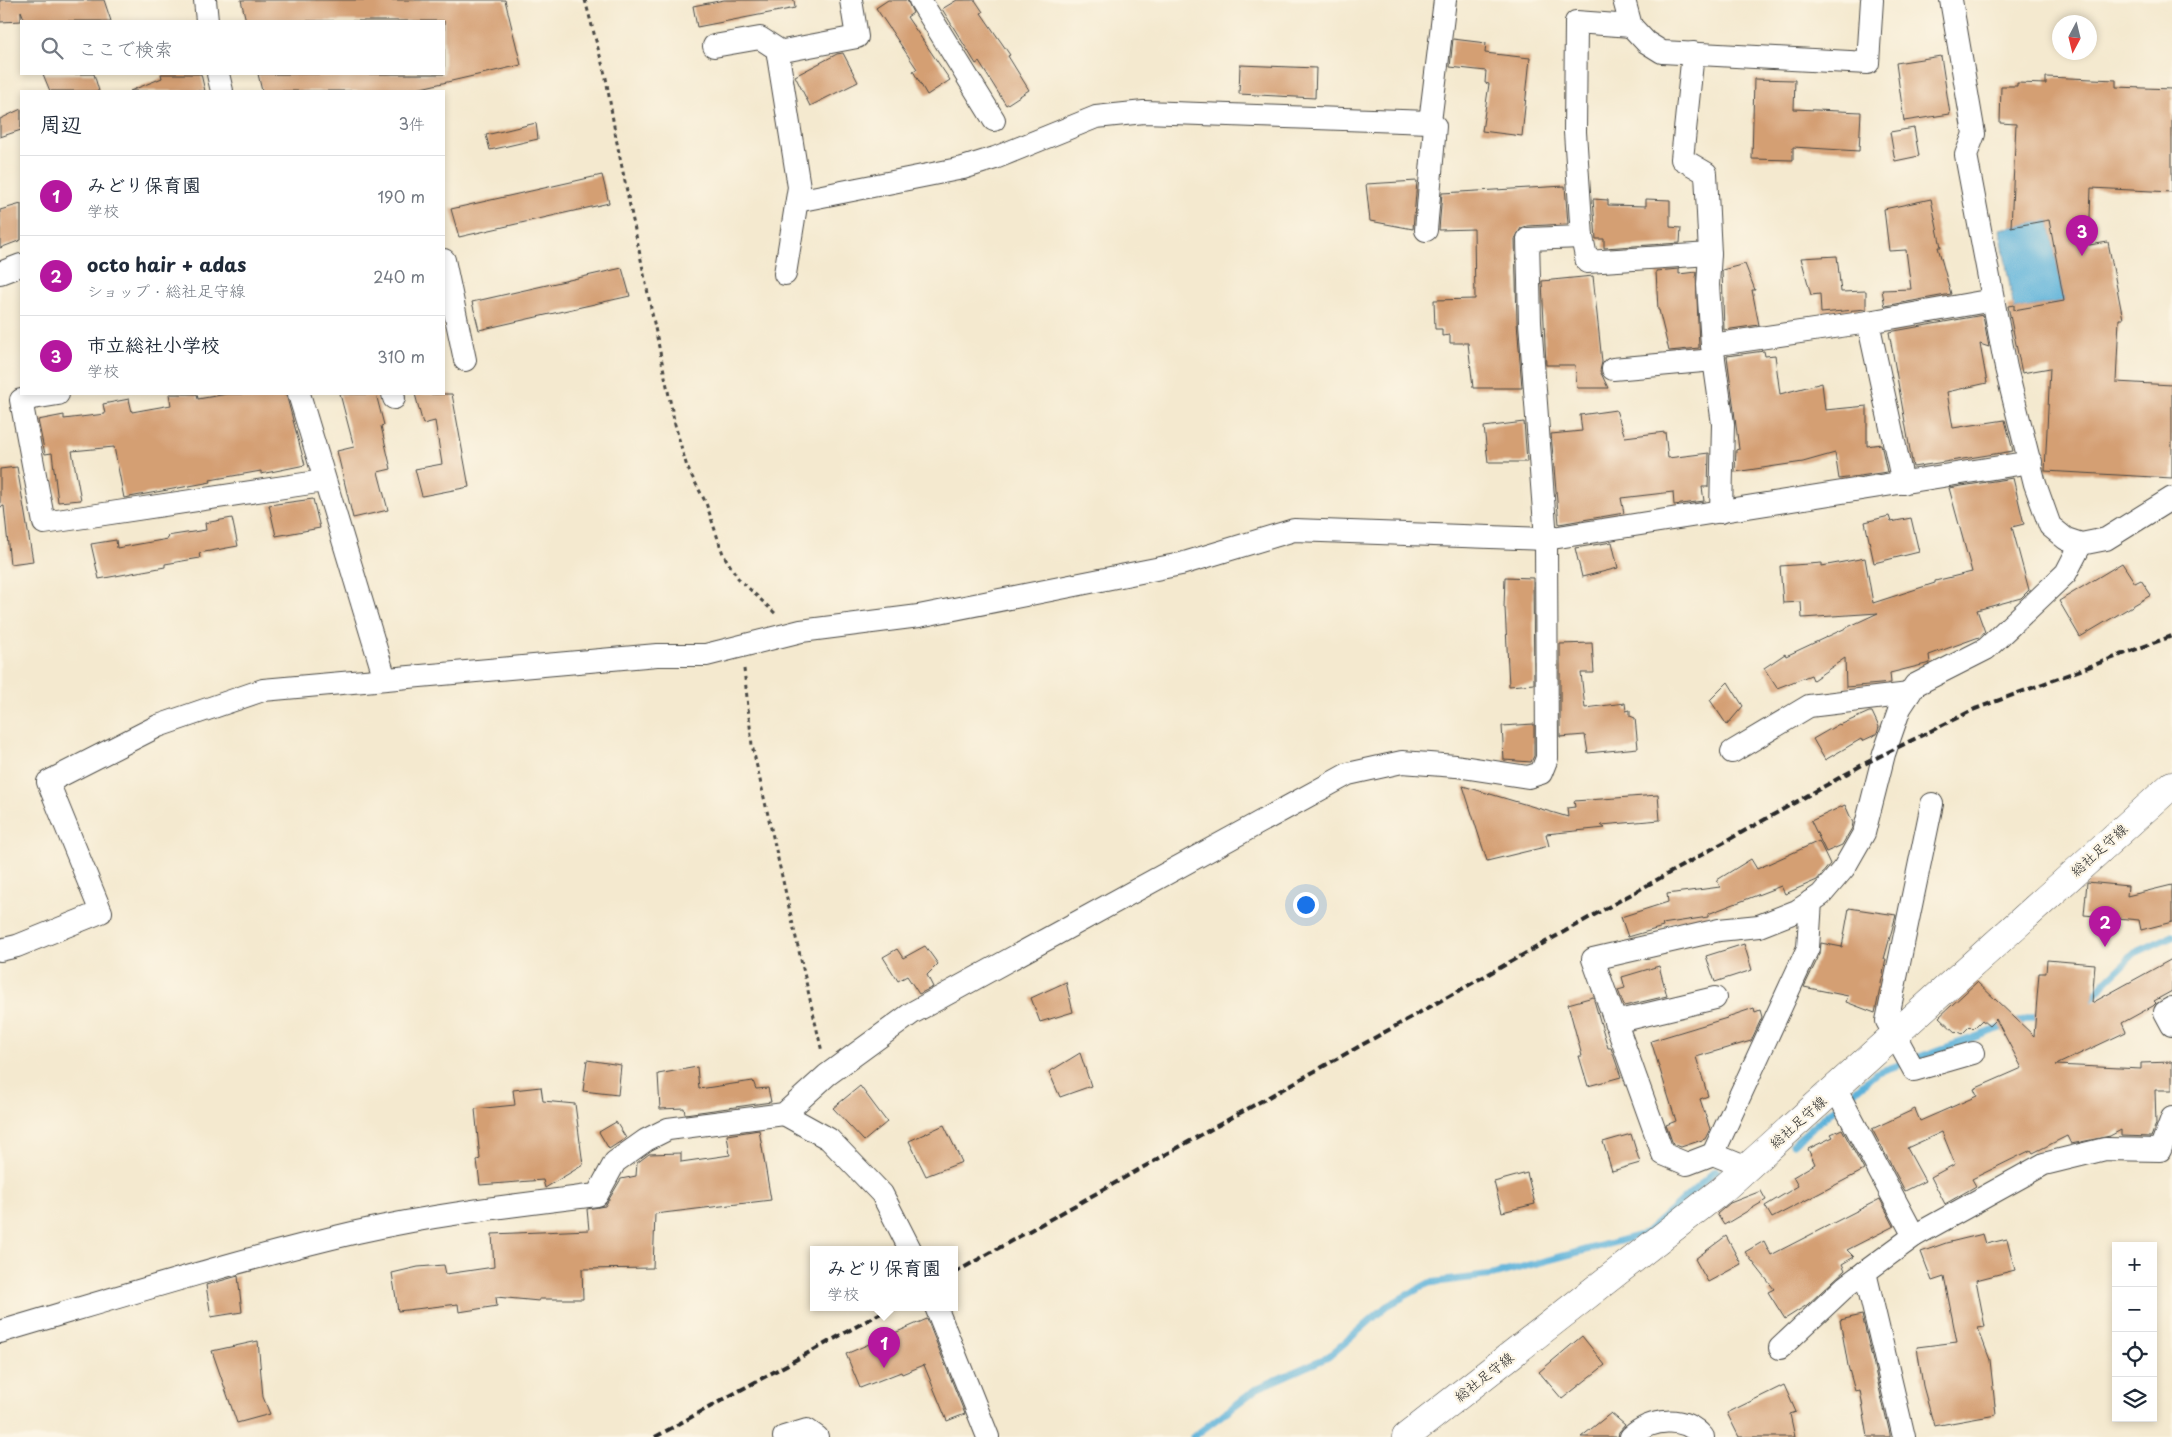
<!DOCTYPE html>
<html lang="ja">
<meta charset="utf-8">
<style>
:root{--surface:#fff;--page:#f6f6f7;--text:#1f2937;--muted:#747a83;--line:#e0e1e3;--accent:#b5179e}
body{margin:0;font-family:"Playpen Sans","Klee One",sans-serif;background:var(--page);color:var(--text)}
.controls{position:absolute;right:15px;bottom:15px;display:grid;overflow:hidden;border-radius:0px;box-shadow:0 2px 8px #0003}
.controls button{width:45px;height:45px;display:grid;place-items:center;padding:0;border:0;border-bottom:1px solid var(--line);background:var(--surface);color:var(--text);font:25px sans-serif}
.compass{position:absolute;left:2052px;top:15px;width:45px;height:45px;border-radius:50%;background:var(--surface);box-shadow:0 2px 8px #0003;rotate:187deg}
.you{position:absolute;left:1305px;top:904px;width:18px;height:18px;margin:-12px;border:4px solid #fff;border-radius:50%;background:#1a73e8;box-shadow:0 0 0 8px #1a73e833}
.badge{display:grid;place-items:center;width:32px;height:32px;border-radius:50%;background:var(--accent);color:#fff;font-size:16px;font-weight:700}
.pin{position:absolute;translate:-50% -41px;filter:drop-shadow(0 1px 2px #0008)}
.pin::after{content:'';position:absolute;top:26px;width:18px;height:15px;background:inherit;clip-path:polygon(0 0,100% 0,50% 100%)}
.popup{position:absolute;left:810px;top:1246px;width:148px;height:65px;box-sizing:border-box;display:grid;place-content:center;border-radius:0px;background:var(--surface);filter:drop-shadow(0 1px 4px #0005);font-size:16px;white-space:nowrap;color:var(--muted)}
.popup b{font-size:19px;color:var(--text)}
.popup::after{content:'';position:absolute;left:50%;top:100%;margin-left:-10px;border:10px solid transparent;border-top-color:var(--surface)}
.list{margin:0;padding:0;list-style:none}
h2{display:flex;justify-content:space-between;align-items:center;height:65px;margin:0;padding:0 20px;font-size:21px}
h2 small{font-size:16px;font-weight:400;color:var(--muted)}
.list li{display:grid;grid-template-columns:32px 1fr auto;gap:15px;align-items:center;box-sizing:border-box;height:80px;padding:0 20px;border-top:1px solid var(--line)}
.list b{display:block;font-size:19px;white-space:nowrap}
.list p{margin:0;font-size:16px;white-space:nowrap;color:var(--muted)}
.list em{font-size:16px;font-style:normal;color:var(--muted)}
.icon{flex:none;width:28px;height:28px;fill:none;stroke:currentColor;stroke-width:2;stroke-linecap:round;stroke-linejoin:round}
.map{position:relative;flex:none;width:2172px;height:1437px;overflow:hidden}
.search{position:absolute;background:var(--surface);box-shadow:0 2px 8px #0003;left:20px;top:20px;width:425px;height:55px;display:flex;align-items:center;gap:12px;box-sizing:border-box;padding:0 18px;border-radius:0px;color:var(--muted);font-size:19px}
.panel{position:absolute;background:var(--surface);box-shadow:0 2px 8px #0003;left:20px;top:90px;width:425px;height:305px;border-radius:0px}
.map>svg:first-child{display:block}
</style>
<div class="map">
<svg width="2172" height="1437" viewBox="0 0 2172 1437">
<rect width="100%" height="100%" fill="#fcf5e5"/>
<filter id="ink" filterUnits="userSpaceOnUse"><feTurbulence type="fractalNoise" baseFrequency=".02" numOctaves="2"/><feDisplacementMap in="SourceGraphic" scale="10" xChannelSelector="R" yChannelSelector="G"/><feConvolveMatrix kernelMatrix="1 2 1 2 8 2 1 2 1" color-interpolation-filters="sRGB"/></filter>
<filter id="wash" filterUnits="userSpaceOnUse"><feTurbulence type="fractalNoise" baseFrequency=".0096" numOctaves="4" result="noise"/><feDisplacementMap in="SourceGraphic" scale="20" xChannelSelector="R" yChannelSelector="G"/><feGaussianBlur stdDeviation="1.12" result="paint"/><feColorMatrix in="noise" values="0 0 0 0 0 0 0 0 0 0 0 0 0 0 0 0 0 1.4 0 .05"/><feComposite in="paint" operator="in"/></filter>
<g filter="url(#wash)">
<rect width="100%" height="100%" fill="#f4e9cf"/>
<polygon fill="#5db2da" stroke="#446e82" points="2049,220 2064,301 2014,310 2000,229"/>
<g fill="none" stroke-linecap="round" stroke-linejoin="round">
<g stroke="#5db2da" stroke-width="7">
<polyline points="2088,1003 2104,983 2135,953 2172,936"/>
<polyline points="1919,1057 2043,1013"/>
<polyline points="1793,1144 1876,1073 1907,1062"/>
<polyline points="1193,1437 1258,1388 1328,1357 1387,1306 1429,1283 1493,1275 1645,1234 1715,1171 1722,1174"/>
</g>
</g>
<g id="blocks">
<g fill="#d49f73">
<polygon points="0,0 104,0 111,21 25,21 21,11 21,21 0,22"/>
<polygon points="241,0 505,0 521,65 408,91 262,91 258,74 444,74 444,21 246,21"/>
<polygon points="724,0 794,0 795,8 697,27 693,6"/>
<polygon points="888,0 907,0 913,13 907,17 950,80 927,95 913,71 917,69 876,8"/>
<polygon points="957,0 975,0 983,12 981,13 1010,55 1008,56 1029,90 1006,105 979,62 976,64 942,9"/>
<polygon points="1453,39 1486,43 1485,53 1530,58 1522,136 1482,131 1489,84 1485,83 1486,71 1450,67"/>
<polygon points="843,53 858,82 810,106 795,76 837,54"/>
<polygon points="1941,56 1950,114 1904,121 1896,63"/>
<polygon points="1240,65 1316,68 1315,98 1239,94"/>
<polygon points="43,74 94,74 99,91 50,91"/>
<polygon points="161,74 201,74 205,91 130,91 162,78"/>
<polygon points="2046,77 2116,80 2116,87 2172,89 2172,192 2091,188 2089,245 2108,242 2123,319 2119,319 2116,382 2172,385 2172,478 2045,471 2050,368 2022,373 2008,306 2014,305 2014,310 2064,301 2049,220 2011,227 2016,124 2000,123 2001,86 2017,86 2017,83 2046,84"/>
<polygon points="1754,79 1795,80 1794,109 1861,112 1859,151 1793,147 1793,160 1752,159"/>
<polygon points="21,109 21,130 0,137 0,119"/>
<polygon points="536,123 538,139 490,150 486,135"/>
<polygon points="1914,128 1919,156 1895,161 1890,132"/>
<polygon points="602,175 609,203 459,237 451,209"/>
<polygon points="1417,181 1413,229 1370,221 1366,184"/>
<polygon points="1565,186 1568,224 1527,226 1521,228 1515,239 1517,322 1522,388 1473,388 1468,343 1450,343 1450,335 1442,336 1442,329 1435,329 1434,300 1475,299 1474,229 1439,230 1442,193"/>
<polygon points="1593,199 1608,200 1608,205 1646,206 1646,199 1670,200 1670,227 1681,228 1680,243 1604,248 1604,239 1596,239"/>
<polygon points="1931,199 1941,247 1938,247 1951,294 1885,306 1882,290 1911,289 1906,250 1889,251 1884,209"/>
<polygon points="21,204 21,240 0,248 0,210"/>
<polygon points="1837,256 1841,292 1866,291 1866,309 1821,313 1820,294 1811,295 1801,258"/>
<polygon points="1745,264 1755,290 1752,290 1759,325 1724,330 1722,270"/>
<polygon points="622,268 630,296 479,330 472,302"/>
<polygon points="1679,269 1679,274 1696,272 1699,348 1669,351 1659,310 1658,310 1656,271"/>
<polygon points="1593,276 1602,362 1600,371 1608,388 1577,388 1575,365 1546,365 1542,281"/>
<polygon points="1983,315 1989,347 1980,344 1987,383 1947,392 1953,428 2005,420 2013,451 1913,467 1889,332"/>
<polygon points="1764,351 1765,356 1775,355 1780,394 1822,383 1825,410 1867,406 1867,446 1881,444 1887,472 1839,479 1835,453 1803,462 1735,472 1736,450 1739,449 1727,356"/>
<polygon points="169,394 197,394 198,399 227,394 286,394 305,465 261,474 261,471 210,480 211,482 124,498 114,447 72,451 81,500 58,502 52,453 45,454 38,420 64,415 64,419 105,414 103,404 129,399 132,412 171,405"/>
<polygon points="340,394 376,394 384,425 381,426 391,469 378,472 388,510 353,518 337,451 354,447"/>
<polygon points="415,394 452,394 469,487 422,496 415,469 442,464 435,421 423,424"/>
<polygon points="1616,410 1625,437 1665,432 1668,458 1709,453 1708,487 1702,487 1704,501 1674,505 1673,492 1621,498 1624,513 1559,524 1551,434 1582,431 1580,415"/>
<polygon points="1524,422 1527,462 1488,462 1484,427"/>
<polygon points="17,467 33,561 10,564 4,506 0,507 0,469"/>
<polygon points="2013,478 2024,524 2012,527 2029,590 2021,598 1977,610 1985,632 1979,637 1929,655 1930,663 1890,673 1891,683 1846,687 1845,658 1813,680 1811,675 1777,688 1764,668 1785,654 1786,656 1878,613 1802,618 1801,602 1783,603 1780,566 1822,563 1822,566 1865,558 1873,603 1935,583 1935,581 1972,572 1949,488"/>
<polygon points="313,499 320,528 276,536 269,505"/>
<polygon points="1889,516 1891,522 1911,518 1919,552 1874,563 1865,522"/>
<polygon points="232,518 238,546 199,553 200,558 165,564 165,567 99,579 91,544 116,540 117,548 168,539 167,536 206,530 205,523"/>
<polygon points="1612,542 1618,568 1582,577 1575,548"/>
<polygon points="2122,563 2135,583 2141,580 2151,595 2080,637 2059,601"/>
<polygon points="1505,577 1533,578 1534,684 1509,686 1505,608 1504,608"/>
<polygon points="1592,643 1594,673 1581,673 1585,708 1625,703 1626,711 1630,710 1630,716 1635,718 1638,748 1588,753 1585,735 1560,737 1560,644"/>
<polygon points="1728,682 1743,706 1727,725 1710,700"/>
<polygon points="1869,712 1872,712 1879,727 1877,734 1862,741 1861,739 1825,760 1813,739 1839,724 1840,725"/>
<polygon points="1534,724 1534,756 1531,762 1504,760 1502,726"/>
<polygon points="1463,786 1568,817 1567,808 1575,807 1574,801 1658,795 1660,820 1601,825 1605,828 1546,834 1549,846 1487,861"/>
<polygon points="1845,805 1853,823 1852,828 1842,845 1826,852 1811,821"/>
<polygon points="1819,841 1830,864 1817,880 1785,894 1781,886 1708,914 1708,917 1662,924 1663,927 1628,937 1621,917 1668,902 1667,894 1720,887 1717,880 1751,859 1757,869"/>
<polygon points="2087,882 2128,886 2127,896 2172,885 2172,922 2141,930 2139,920 2084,915"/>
<polygon points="1849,908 1896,915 1884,959 1886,959 1875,1013 1846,1002 1848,996 1804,987 1820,954 1821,943 1842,947"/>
<polygon points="1744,944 1752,970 1715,982 1706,956"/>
<polygon points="925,946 938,964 927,975 933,987 919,994 907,976 898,981 883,957 897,949 903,958"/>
<polygon points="2172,959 2172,991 2154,1001 2156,1003 2153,1006 2122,1023 2126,1032 2056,1065 2141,1069 2141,1063 2172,1062 2172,1090 2155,1090 2156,1124 2151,1137 2121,1136 2121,1130 2110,1136 2071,1144 2067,1136 2033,1153 2031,1150 1972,1179 1976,1186 1945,1204 1931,1177 1955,1164 1942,1132 1907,1148 1925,1181 1905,1191 1872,1129 1915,1109 1920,1121 1977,1096 1974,1089 2022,1068 1996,1019 1989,1026 1982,1020 1973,1029 1970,1026 1962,1034 1958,1031 1956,1033 1939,1017 1977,982 2034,1036 2039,973 2046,973 2047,960 2095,964 2092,1003"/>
<polygon points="1659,966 1667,996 1624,1006 1618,990 1625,988 1622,977"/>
<polygon points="1066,982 1073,1012 1040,1022 1031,998"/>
<polygon points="1593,997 1608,1048 1611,1048 1621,1077 1588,1086 1579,1056 1582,1056 1568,1004"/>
<polygon points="1754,1008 1755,1012 1760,1010 1762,1017 1751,1041 1696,1057 1708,1096 1700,1099 1710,1129 1705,1139 1681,1147 1673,1144 1666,1125 1676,1121 1651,1041 1727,1018 1727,1017"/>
<polygon points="1080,1053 1091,1086 1060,1097 1049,1072"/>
<polygon points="587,1060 621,1065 618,1095 583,1091"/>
<polygon points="697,1067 699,1089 753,1081 756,1089 768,1088 771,1102 685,1114 684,1108 660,1109 658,1074"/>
<polygon points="860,1086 887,1122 864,1141 833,1108"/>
<polygon points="541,1087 543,1101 575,1104 583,1165 545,1188 543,1180 480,1185 477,1160 480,1159 475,1109 515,1105 513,1090"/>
<polygon points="616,1122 626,1138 609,1149 599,1132"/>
<polygon points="944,1125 962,1162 926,1176 909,1141"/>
<polygon points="1842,1129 1864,1170 1772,1218 1765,1206 1798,1186 1793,1177 1815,1164 1808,1149 1833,1137 1831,1134"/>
<polygon points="759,1130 771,1200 655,1214 653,1268 582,1269 583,1299 539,1299 539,1301 496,1297 497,1306 459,1312 458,1304 398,1311 392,1273 418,1267 444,1265 446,1274 494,1267 492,1234 589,1230 587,1209 605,1206 621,1179 636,1176 637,1163 649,1154 681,1153 681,1162 730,1155 727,1135"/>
<polygon points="1631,1134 1640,1163 1612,1171 1603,1142"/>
<polygon points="1527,1173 1535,1204 1502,1212 1494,1182"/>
<polygon points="1761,1191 1766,1200 1724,1225 1717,1214 1730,1203"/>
<polygon points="1880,1199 1894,1226 1847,1250 1854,1257 1842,1264 1845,1270 1807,1305 1785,1319 1768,1292 1774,1289 1745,1252 1764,1241 1771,1255"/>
<polygon points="1983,1234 1986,1244 2007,1239 2015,1270 1976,1280 1985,1327 1978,1328 1990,1360 1996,1415 1934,1426 1923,1386 1917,1347 1957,1342 1944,1277 1932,1281 1921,1252 1946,1243"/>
<polygon points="1726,1236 1741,1264 1708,1282 1695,1259"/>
<polygon points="238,1276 242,1312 211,1317 206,1285"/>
<polygon points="1862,1315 1890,1434 1890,1437 1868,1437 1860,1390 1855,1391 1848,1366 1840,1320"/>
<polygon points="927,1319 965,1414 947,1421 924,1365 902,1374 901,1372 860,1388 846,1354"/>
<polygon points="1582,1336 1605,1365 1562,1399 1539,1372"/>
<polygon points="258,1341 263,1397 270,1414 237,1423 212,1351"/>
<polygon points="1784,1385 1796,1412 1790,1414 1795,1437 1739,1437 1727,1413"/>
<polygon points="1611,1413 1625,1425 1619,1432 1618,1437 1581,1437"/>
</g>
</g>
</g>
<g filter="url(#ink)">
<use href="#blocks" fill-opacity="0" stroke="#494844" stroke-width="1"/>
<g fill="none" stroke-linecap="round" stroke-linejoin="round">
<defs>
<g id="street">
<polyline points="205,0 207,21"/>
<polyline points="920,0 994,120"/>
<polyline points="1951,0 1974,134 1966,155 2006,368 2035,484 2050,526 2066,539 2081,544 2106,539 2172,498"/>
<polyline points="1631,26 1646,42 1662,52 1868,63 1872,0"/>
<polyline points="714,46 760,38 777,49 799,187 785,274"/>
<polyline points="778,52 857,37 851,0"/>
<polyline points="1693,53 1682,159 1706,173 1710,254 1708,285 1712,345 1723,424 1721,512"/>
<polyline points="218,74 222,91"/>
<polyline points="797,201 963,168 995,158 1096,117 1144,112 1430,122 1445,0"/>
<polyline points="1426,230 1435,126 1430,122"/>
<polyline points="1582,237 1587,262 1710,254"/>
<polyline points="444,260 465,360"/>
<polyline points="0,273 21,265"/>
<polyline points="1868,322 1903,483"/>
<polyline points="1712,345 1868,322 1993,300"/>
<polyline points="1613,369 1714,360"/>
<polyline points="58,394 21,400 44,523 324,481"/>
<polyline points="299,394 385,679"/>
<polyline points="393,394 394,398"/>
<polyline points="1732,752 1809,706 1909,694"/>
<polyline points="1932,804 1887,1021 1914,1070 1973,1053"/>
<polyline points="0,950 17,946 101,912 48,782 158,726 263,690 657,655 706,655 801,631 919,616 1181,564 1294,530 1546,539 2031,462"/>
<polyline points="2172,1008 2165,1012 2172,1025"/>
<polyline points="1615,1022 1715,998"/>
<polyline points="1835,1088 1914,1236"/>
<polyline points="784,1114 829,1139 882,1194 910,1249"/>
<polyline points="1713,1154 1808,948 1811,901"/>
<polyline points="1747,1168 1713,1154 1687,1164 1663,1154 1593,959 1719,930 1759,926 1797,911 1821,895 1844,868 1864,833 1884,754 1900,708 1915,685 1986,649 2066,573 2081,544"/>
<polyline points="1865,1272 1904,1437"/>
<polyline points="936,1307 988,1437"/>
<path d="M0,1332C119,1297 237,1260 357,1232C436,1214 516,1205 597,1195L615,1162L646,1140L668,1129L784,1114L827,1075L912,1013L1348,774L1402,762L1456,766L1528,777L1541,773L1547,758L1546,539L1530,322L1528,239L1582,237L1575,132L1576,22L1631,26L1624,0"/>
<polyline points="1780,1348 1846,1286 1914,1236 2044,1164 2105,1149 2160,1150 2172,1118"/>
<polyline points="784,1437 807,1430 817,1437"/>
<path d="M1631,1437C1651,1418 1684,1415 1703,1437"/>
</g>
<polyline id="secondary" points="1406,1437 1722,1190 2172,785"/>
</defs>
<use href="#street" stroke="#494844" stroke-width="24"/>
<use href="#secondary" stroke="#494844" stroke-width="29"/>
<g stroke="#494844" stroke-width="3" stroke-dasharray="4 4" stroke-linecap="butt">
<polyline points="585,0 606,78 616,138 675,425 687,467 706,503 723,554 738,578 777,615"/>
<polyline points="744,669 752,745 822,1052"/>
</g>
<use href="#street" stroke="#fff" stroke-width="22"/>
<use href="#secondary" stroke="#fff" stroke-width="28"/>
<g stroke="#2b2b2b" stroke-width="4" stroke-dasharray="8 4" stroke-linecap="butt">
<polyline points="954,1273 1864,764 1975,709 2172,636"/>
<polyline points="655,1437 892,1307"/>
</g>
</g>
</g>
<g text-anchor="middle" stroke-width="4.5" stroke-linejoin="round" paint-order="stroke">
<g font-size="14" fill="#2b2b2b" stroke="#fcf5e5">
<text transform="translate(2099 850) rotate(-42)" y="5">総社足守線</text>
<text transform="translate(1798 1122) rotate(-42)" y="5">総社足守線</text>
<text transform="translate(1484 1377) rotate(-38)" y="5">総社足守線</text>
</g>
</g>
</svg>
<div class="controls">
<button>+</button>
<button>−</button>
<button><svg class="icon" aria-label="locate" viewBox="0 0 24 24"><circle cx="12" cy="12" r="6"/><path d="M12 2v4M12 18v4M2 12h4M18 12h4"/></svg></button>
<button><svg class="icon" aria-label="layers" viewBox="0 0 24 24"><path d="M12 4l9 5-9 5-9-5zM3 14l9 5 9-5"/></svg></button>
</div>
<svg class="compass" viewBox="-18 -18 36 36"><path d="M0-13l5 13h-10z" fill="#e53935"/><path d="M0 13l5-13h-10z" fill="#747a83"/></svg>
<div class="you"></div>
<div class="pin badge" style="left:884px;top:1368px">1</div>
<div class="popup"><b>みどり保育園</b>学校</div>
<div class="pin badge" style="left:2105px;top:947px">2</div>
<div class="pin badge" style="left:2082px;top:256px">3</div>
<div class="search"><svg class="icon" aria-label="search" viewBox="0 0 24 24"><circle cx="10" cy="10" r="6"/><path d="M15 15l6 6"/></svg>ここで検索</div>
<section class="panel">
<h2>周辺<small>3件</small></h2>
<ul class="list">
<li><span class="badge">1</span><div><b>みどり保育園</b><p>学校</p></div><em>190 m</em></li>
<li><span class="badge">2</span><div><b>octo hair + adas</b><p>ショップ · 総社足守線</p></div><em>240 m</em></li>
<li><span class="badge">3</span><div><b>市立総社小学校</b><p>学校</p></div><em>310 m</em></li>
</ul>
</section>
</div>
